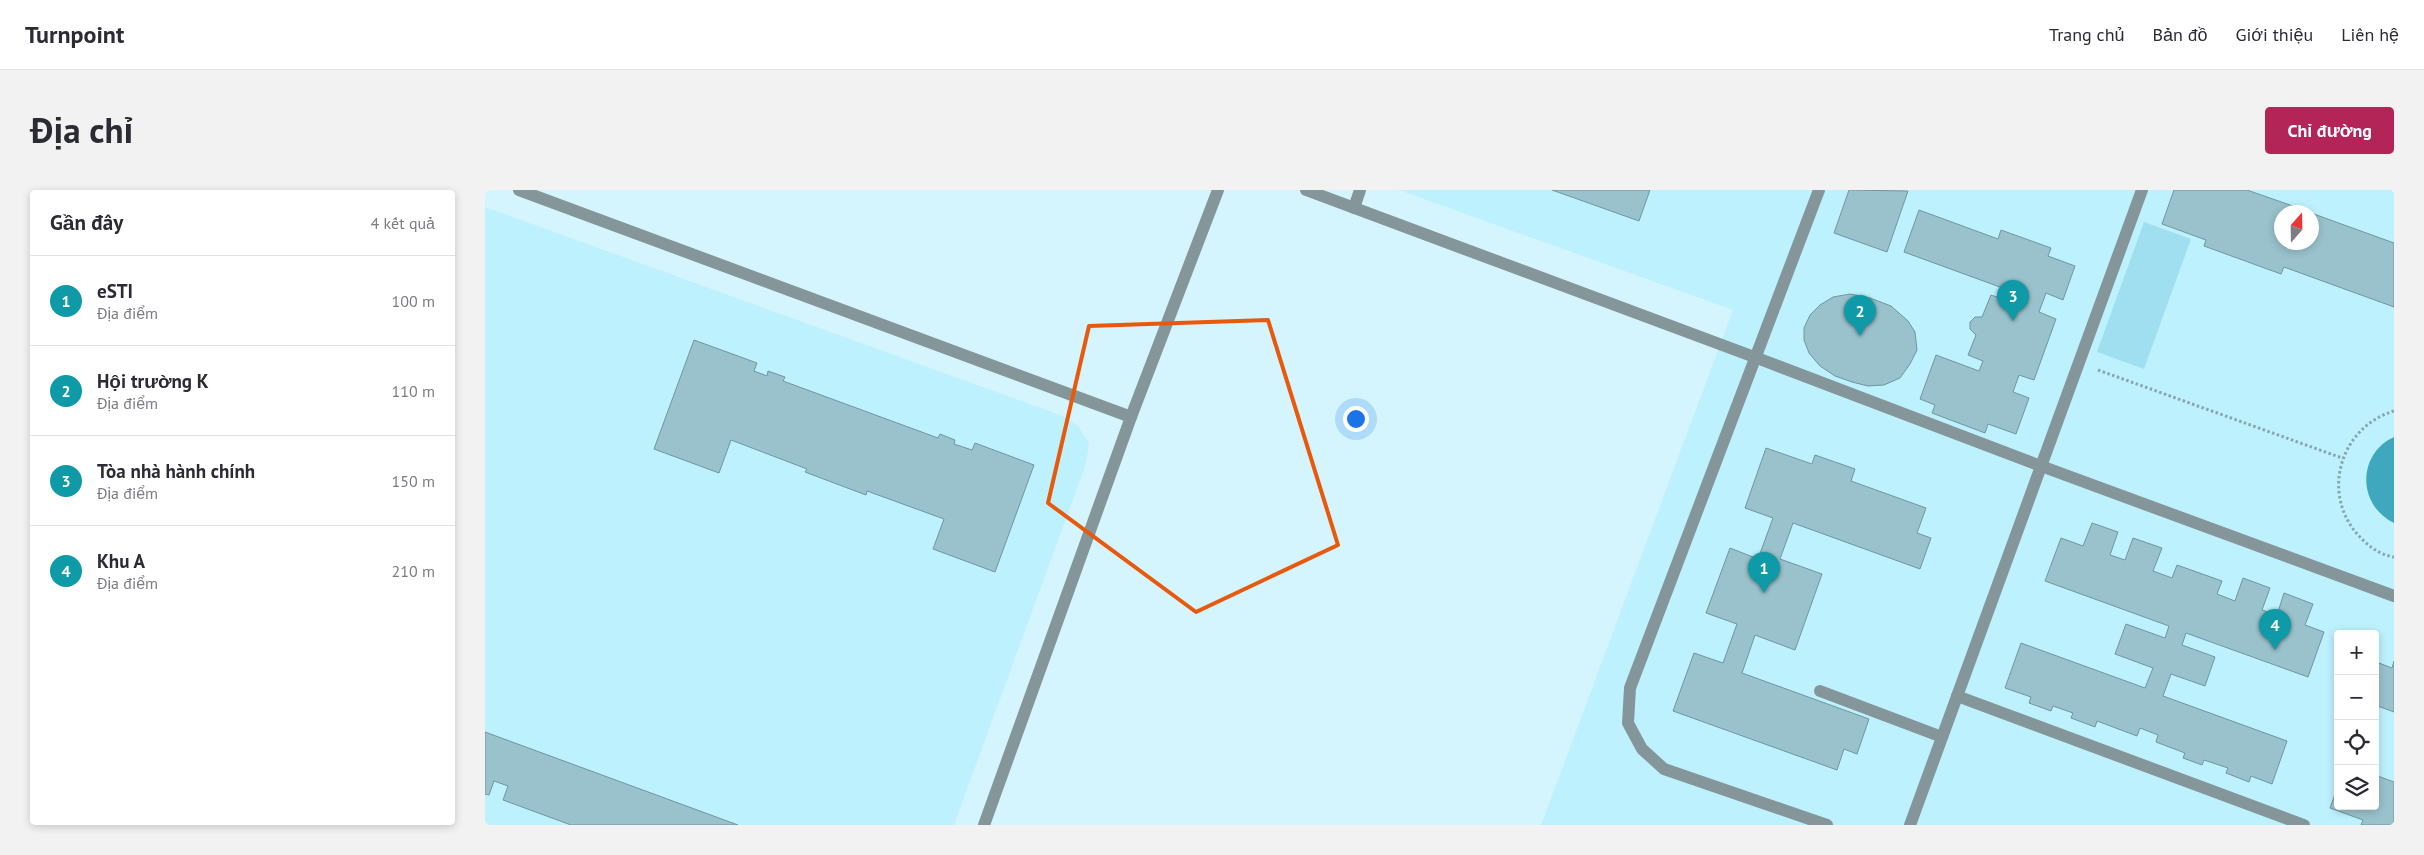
<!DOCTYPE html>
<html lang="vi">
<meta charset="utf-8">
<style>
:root{--surface:#fff;--page:#f2f2f3;--text:#2b2b33;--muted:#7c7c81;--line:#e1e1e2;--accent:#b32457}
body{margin:0;font-family:"PT Sans",sans-serif;background:var(--page);color:var(--text)}
.controls{position:absolute;right:15px;bottom:15px;display:grid;overflow:hidden;border-radius:5px;box-shadow:0 2px 8px #0003}
.controls button{width:45px;height:45px;display:grid;place-items:center;padding:0;border:0;border-bottom:1px solid var(--line);background:var(--surface);color:var(--text);font:25px sans-serif}
.compass{position:absolute;left:1789px;top:15px;width:45px;height:45px;border-radius:50%;background:var(--surface);box-shadow:0 2px 8px #0003;rotate:20deg}
.you{position:absolute;left:870px;top:228px;width:18px;height:18px;margin:-12px;border:4px solid #fff;border-radius:50%;background:#1a73e8;box-shadow:0 0 0 8px #1a73e833}
.badge{display:grid;place-items:center;width:32px;height:32px;border-radius:50%;background:var(--accent);color:#fff;font-size:16px;font-weight:700}
.pin{position:absolute;translate:-50% -41px;filter:drop-shadow(0 1px 2px #0008)}
.pin::after{content:'';position:absolute;top:26px;width:18px;height:15px;background:inherit;clip-path:polygon(0 0,100% 0,50% 100%)}
.list{margin:0;padding:0;list-style:none}
h2{display:flex;justify-content:space-between;align-items:center;height:65px;margin:0;padding:0 20px;font-size:21px}
h2 small{font-size:16px;font-weight:400;color:var(--muted)}
.list li{display:grid;grid-template-columns:32px 1fr auto;gap:15px;align-items:center;box-sizing:border-box;height:90px;padding:0 20px;border-top:1px solid var(--line)}
.list b{display:block;font-size:19px;white-space:nowrap}
.list p{margin:0;font-size:16px;white-space:nowrap;color:var(--muted)}
.list em{font-size:16px;font-style:normal;color:var(--muted)}
.icon{flex:none;width:28px;height:28px;fill:none;stroke:currentColor;stroke-width:2;stroke-linecap:round;stroke-linejoin:round}
.map{position:relative;flex:none;width:1909px;height:635px;overflow:hidden;border-radius:5px}
header{display:flex;align-items:center;gap:30px;box-sizing:border-box;height:70px;padding:0 25px;background:var(--surface);border-bottom:1px solid var(--line)}
header strong{font-size:24px}
nav{display:flex;gap:28px;margin-inline-start:auto;font-size:18px}
.intro{display:flex;align-items:center;justify-content:space-between;box-sizing:border-box;height:120px;padding:0 30px}
h1{margin:0;font-size:35px}
.button{padding:12px 22px;border-radius:5px;background:var(--accent);color:#fff;font-size:18px;font-weight:700}
main{display:flex;gap:30px;padding:0 30px}
aside{flex:1;background:var(--surface);border-radius:5px;box-shadow:0 2px 8px #0003}
.map>svg:first-child{display:block}
</style>
<header>
<strong>Turnpoint</strong>
<nav><a>Trang chủ</a><a>Bản đồ</a><a>Giới thiệu</a><a>Liên hệ</a></nav>
</header>
<div class="intro"><h1>Địa chỉ</h1><a class="button">Chỉ đường</a></div>
<main>
<aside>
<h2>Gần đây<small>4 kết quả</small></h2>
<ul class="list">
<li><span class="badge" style="background:#0f9aa8">1</span><div><b>eSTI</b><p>Địa điểm</p></div><em>100 m</em></li>
<li><span class="badge" style="background:#0f9aa8">2</span><div><b>Hội trường K</b><p>Địa điểm</p></div><em>110 m</em></li>
<li><span class="badge" style="background:#0f9aa8">3</span><div><b>Tòa nhà hành chính</b><p>Địa điểm</p></div><em>150 m</em></li>
<li><span class="badge" style="background:#0f9aa8">4</span><div><b>Khu A</b><p>Địa điểm</p></div><em>210 m</em></li>
</ul>
</aside>
<div class="map">
<svg width="1909" height="635" viewBox="0 0 1909 635">
<rect width="100%" height="100%" fill="#d4f5fe"/>
<g fill="#bef1fe" fill-rule="evenodd">
<path d="M914,0H1909V635H1056L1248,120ZM1796,22H1826V52H1796ZM1853,444H1890V616H1853Z"/>
<polygon points="0,17 578,226 593,236 604,253 601,274 469,635 0,635"/>
</g>
<polygon fill="#9fdff0" points="1659,32 1706,49 1659,179 1612,162"/>
<path fill="#3fa7be" d="M1909,247V333C1872,315 1872,264 1909,247Z"/>
<g fill="#9ac2cc" stroke="#6f96a0">
<polygon points="1067,0 1165,0 1154,31"/>
<polygon points="1364,0 1423,1 1402,62 1349,43"/>
<polygon points="1689,0 1762,0 1825,22 1796,22 1796,52 1826,52 1826,23 1909,53 1909,117 1799,77 1796,84 1719,56 1721,50 1677,34"/>
<polygon points="1434,20 1513,49 1516,40 1566,58 1563,66 1590,76 1578,110 1561,103 1554,122 1571,129 1549,190 1534,185 1528,202 1544,208 1531,244 1503,234 1500,243 1447,223 1450,215 1435,209 1451,165 1494,181 1498,171 1483,165 1491,145 1485,139 1485,132 1490,127 1497,127 1506,105 1520,110 1523,100 1419,62"/>
<polygon points="1365,104 1385,108 1406,116 1423,131 1430,142 1432,160 1425,174 1415,188 1399,195 1383,196 1367,192 1350,186 1335,176 1324,163 1319,150 1319,138 1325,125 1335,115 1348,107"/>
<polygon points="209,150 272,173 269,181 282,186 283,181 300,187 298,191 453,248 455,244 470,250 469,254 487,260 490,253 549,275 510,382 448,359 459,329 382,301 381,305 320,282 322,279 246,250 234,283 169,259"/>
<polygon points="1281,258 1327,274 1330,265 1370,279 1366,291 1441,318 1432,343 1446,348 1435,379 1308,333 1295,369 1337,384 1310,460 1270,445 1257,483 1384,529 1372,564 1359,559 1352,580 1188,521 1209,463 1238,473 1252,434 1221,423 1245,358 1273,369 1288,328 1260,318"/>
<polygon points="1607,333 1633,342 1625,365 1640,370 1648,348 1677,358 1668,381 1687,388 1692,375 1737,391 1732,404 1750,411 1758,388 1785,398 1777,420 1792,425 1799,403 1828,414 1820,435 1839,442 1823,487 1701,443 1697,455 1730,467 1720,496 1686,484 1678,506 1802,551 1787,594 1766,586 1764,592 1741,583 1743,578 1719,570 1717,575 1698,568 1700,563 1671,552 1673,545 1655,538 1652,546 1612,531 1610,537 1586,528 1588,523 1568,516 1566,521 1544,513 1546,507 1520,498 1536,453 1660,498 1668,478 1630,464 1641,434 1680,448 1684,436 1560,391 1576,348 1598,356"/>
<polygon points="1909,471 1909,522 1890,515 1890,483 1894,473 1907,478"/>
<polygon points="0,542 253,635 86,635 18,610 23,596 9,591 4,605 0,604"/>
<polygon points="1890,585 1909,592 1909,635 1876,635 1878,630 1845,618 1853,596 1853,616 1890,616"/>
</g>
<g fill="none" stroke-linecap="round" stroke-linejoin="round">
<g stroke="#89a4ab" stroke-width="3" stroke-dasharray="2.5 2.5" stroke-linecap="butt">
<polyline points="1613,180 1857,268"/>
<path d="M1909,221C1855,237 1835,304 1874,346C1883,356 1895,365 1909,367"/>
</g>
<g stroke="#85969a" stroke-width="12">
<polyline points="1334,0 1145,498 1143,533 1157,559 1179,579 1342,635"/>
<polyline points="869,18 875,0"/>
<polyline points="1272,168 1556,276 1909,406"/>
<polyline points="1335,501 1457,547"/>
<polyline points="1472,506 1819,635"/>
<polyline points="1425,635 1657,0"/>
</g>
<g stroke="#85969a" stroke-width="12">
<polyline points="34,0 646,227"/>
<polyline points="821,0 1272,168"/>
<polyline points="499,635 646,227 733,0"/>
</g>
</g>
<path fill="none" stroke="#e8590c" stroke-width="4" stroke-linejoin="round" d="M783,130L853,355L711,422L563,313L604,136Z"/>
</svg>
<div class="controls">
<button>+</button>
<button>−</button>
<button><svg class="icon" aria-label="locate" viewBox="0 0 24 24"><circle cx="12" cy="12" r="6"/><path d="M12 2v4M12 18v4M2 12h4M18 12h4"/></svg></button>
<button><svg class="icon" aria-label="layers" viewBox="0 0 24 24"><path d="M12 4l9 5-9 5-9-5zM3 14l9 5 9-5"/></svg></button>
</div>
<svg class="compass" viewBox="-18 -18 36 36"><path d="M0-13l5 13h-10z" fill="#e53935"/><path d="M0 13l5-13h-10z" fill="#7c7c81"/></svg>
<div class="you"></div>
<div class="pin badge" style="left:1279px;top:403px;background:#0f9aa8">1</div>
<div class="pin badge" style="left:1375px;top:146px;background:#0f9aa8">2</div>
<div class="pin badge" style="left:1528px;top:131px;background:#0f9aa8">3</div>
<div class="pin badge" style="left:1790px;top:460px;background:#0f9aa8">4</div>
</div>
</main>
